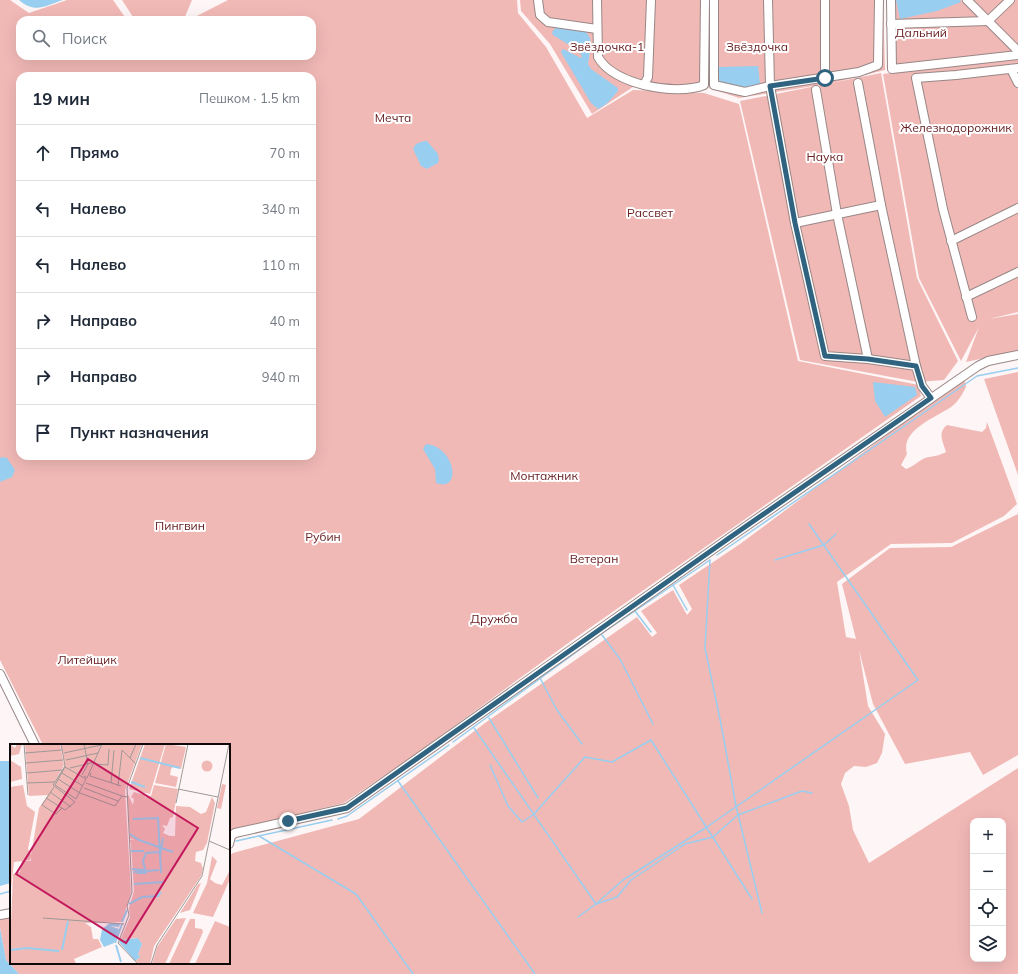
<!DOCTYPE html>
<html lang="ru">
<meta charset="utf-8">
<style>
:root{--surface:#fff;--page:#f6f6f7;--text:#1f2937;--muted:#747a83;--line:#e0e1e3}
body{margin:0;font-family:Mulish,sans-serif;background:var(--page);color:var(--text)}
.controls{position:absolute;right:12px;bottom:12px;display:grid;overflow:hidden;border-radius:8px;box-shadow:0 4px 16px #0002}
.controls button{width:36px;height:36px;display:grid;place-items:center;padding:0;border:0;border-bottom:1px solid var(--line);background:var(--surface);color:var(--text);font:20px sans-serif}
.stop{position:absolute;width:12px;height:12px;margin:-9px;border:3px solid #306380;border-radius:50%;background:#fff}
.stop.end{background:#306380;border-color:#fff;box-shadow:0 1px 4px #0008}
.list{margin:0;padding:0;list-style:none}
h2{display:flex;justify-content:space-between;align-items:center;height:52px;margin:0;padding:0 16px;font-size:17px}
h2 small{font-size:13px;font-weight:400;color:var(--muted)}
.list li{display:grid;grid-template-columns:26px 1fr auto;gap:12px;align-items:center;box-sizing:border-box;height:56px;padding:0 16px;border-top:1px solid var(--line)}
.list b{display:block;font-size:15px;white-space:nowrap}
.list em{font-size:13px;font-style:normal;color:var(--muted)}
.icon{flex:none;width:22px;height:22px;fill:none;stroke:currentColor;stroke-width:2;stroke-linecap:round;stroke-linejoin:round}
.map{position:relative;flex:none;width:1018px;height:974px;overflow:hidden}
.search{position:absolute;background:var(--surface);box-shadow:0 4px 16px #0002;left:16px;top:16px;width:300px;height:44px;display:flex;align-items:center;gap:10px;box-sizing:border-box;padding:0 14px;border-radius:12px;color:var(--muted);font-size:15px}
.panel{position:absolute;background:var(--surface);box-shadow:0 4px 16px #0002;left:16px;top:72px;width:300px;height:388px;border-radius:12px}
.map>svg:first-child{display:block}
</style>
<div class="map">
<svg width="1018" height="974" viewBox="0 0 1018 974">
<rect width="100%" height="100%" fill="#fef6f6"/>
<g fill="#f1b9b6" fill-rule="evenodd">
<path d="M0,0H10L29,13L67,0H113L127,20H20V56H312V20H189L228,0H517L518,13L546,47L587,118L633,90L704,93L739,104L798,361L919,385L921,396L571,641L413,756L344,803L229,831V745H43L0,660ZM20,76H312V456H20Z"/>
<polygon points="122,0 192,0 184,19 180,20 135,20"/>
<polygon points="520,0 705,0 705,87 696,91 633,87 592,114 550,44 521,11"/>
<polygon points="709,0 883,0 885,70 832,83 739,98 709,88"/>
<polygon points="887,0 1018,0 1018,53 888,72"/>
<polygon points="1018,57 1018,312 989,319 1018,314 1018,351 966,362 979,327 961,361 919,278 883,74"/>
<polygon points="881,73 917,278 958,361 944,380 918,382 800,360 740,101"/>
<polygon points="1018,372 1018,475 984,379"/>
<path d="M959,381H965L966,387C962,395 958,402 951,407C935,418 900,430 907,454L901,465L906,469C913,467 918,461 925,458C933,456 939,456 946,452C943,441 937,433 947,425L982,432L986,428L987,422L1017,504L1004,516L952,543L891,544L837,582L846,637L856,639L842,584L890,548L951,547L1018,514V755L983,775L970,752L905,764L873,704L859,650L868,706L885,734L882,753L877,763L866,767L854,766L845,773L841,784L849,806L853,830L869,863L1018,768V974H19L6,960L0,928V917L11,914V963H229V856L233,853L359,819L485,723L637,617L652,637L657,633L641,611L673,590L687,615L692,609L679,585L740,544ZM973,821H1003V959H973Z"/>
</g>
<g fill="#98ceef">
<path d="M19,0H63C45,6 35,14 19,0Z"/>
<polygon points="896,0 960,0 961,2 937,11 900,19"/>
<path d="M557,26L585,30L590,38L591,45L588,64L591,69L618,88V91C612,98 607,105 598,109L591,103L562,54L561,51L563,49L581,58L582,57L579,51L553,35L552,32Z"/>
<polygon points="758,66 760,84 755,88 718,84 719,67"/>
<polygon points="424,141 427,141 438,154 439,160 438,163 427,169 421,166 413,149 416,144"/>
<polygon points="873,382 915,387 917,395 885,417 875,401"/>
<path d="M426,444C455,446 463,493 436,483L435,469L423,449Z"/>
<polygon points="2,457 7,458 15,470 12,477 0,482 0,458"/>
<polygon points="0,761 11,761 11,883 0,886"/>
<polygon points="0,928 6,960 19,974 0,974"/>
</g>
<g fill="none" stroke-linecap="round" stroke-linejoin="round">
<g stroke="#98ceef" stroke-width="1.5">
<polyline points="717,555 977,376 1018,368"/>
<polyline points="710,560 705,648 721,724 736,806 762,913"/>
<polyline points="775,560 824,545 836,534"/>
<polyline points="673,585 687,610"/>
<polyline points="635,611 651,632"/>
<polyline points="602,635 620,659 653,724"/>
<polyline points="540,678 557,710 582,744"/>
<polyline points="489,718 538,798"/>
<polyline points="474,728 596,904 617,897 631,880 685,844 713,837 738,815 802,791 812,793"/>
<polyline points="453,742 601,634 710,560"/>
<polyline points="490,765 508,806 522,822 534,814 585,757 612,762 651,740 752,899"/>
<polyline points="398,781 535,974"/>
<polyline points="338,819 347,816 449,745"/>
<polyline points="259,836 356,894 413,974"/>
<polyline points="236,841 332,820"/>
<polyline points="0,894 11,891"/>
<polyline points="578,917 596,904 623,880 707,827 918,680 809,524"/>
</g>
<defs>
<g id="minor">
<polyline points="538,0 540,15 548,22 597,29"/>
<path d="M597,0L598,57C613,85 677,96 704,85L705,0"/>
<polyline points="714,0 714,85 745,92 770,86 859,72 878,65 879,0"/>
<polyline points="768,0 770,86 795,223 825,356 868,359 916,366 922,386 931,398"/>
<polyline points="825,0 825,78"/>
<polyline points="891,0 892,69 1018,55"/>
<polyline points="967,0 1018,51"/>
<polyline points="891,24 988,21 1010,0"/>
<polyline points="1011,69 1018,83"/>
<polyline points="858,83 881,205 916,366"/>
<polyline points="644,85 648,77 651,0"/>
<polyline points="816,90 837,214 868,359"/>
<polyline points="795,223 881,205"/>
<polyline points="951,241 1018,208"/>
<polyline points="966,297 1018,272"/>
<polyline points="972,317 943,209 916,78 956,75 1018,68"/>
<polyline points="0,674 35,745"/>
<polyline points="229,844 231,836 235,833 347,808 732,536 978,366 988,361 1018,355"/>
<polyline points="0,915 11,913"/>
</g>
</defs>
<use href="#minor" stroke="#988786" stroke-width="10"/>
<use href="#minor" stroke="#fff" stroke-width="8"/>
</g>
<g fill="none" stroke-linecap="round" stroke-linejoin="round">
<polyline stroke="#306380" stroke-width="5" points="288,821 347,808 732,536 931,398 922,386 916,366 868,359 825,356 795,223 770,86 825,78"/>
</g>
<g text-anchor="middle" stroke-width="4" stroke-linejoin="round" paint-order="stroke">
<g font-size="12" fill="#682023" stroke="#fff">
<text x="921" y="37">Дальний</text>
<text x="607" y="51">Звёздочка-1</text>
<text x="757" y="51">Звёздочка</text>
<text x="393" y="122">Мечта</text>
<text x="956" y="132">Железнодорожник</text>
<text x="825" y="161">Наука</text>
<text x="650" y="217">Рассвет</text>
<text x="544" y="480">Монтажник</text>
<text x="180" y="530">Пингвин</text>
<text x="323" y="541">Рубин</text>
<text x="594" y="563">Ветеран</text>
<text x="494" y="623">Дружба</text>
<text x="87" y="664">Литейщик</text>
</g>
</g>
<g transform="translate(10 744)">
<rect width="220" height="220" fill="#fef6f6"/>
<path d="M0,0L5,4L7,0H12L9,10L0,12ZM15,0H50L54,21L40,46L55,21L51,0H132L115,46L121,148L112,178L75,179L81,183L83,195H88L92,203L64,215L66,220H0V206L30,204L0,205L3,130L10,128L12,117H21V112L20,116L4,118L0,152V43L13,41L17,62L25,68L18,105L21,111L29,64L38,51L19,52ZM135,0H155L140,50L119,45ZM156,0L176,3L171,25L163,23L161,25L160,31L168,33L166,43L145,39ZM0,16L11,23L12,35L0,38ZM191.5 22a5.5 5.5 0 1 1 11 0a5.5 5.5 0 1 1-11 0ZM212,40L216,41L211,65L207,64ZM144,41L168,45L163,73L160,74L157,82L152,81L155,85L153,89L160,92H165L166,62L180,63L191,70L196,68L202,53L205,59L197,99L193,106L186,108L185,117L191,119L193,125L191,132L144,202L140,220H129L109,199L120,173L119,164L124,147L121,101H124H121L120,96L124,95H120L117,48L123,61L124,55L121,53L124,48L135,51L136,55V51L141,52ZM127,194L132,200L128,210L130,213L125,217L109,198L111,196ZM202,112L207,117L200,135L205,139L212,141L220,126V135L203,173L183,169L197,139ZM191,139L180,166L170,169L188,140ZM176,174L155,220H142L147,203L166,175ZM180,175H185V184L192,185L193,188L179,220H159ZM205,177L220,183V220H185Z" fill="#f1b9b6" fill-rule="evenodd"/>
<path d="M100,179L110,180L109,183L100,182L109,185L107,192L104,199L94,203L90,196L92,185ZM128,194L132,200L128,210L130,213L125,217L109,198L111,196Z" fill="#98ceef"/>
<path fill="none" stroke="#98ceef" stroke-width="2" d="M130,14L170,24M121,38L135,43M123,75L148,74L151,129M120,90L129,96L163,108M121,107H134M150,111L153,94M122,125L134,126M123,128L149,126M127,129H136L133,117L136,109L149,108M124,140L155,138M119,160L132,153L148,152L151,148M112,178L117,166M105,199L112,180M106,201L111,218M0,206L17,204L49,207M52,206L58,177"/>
<path fill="none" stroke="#9e9897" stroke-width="1" d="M14,0L18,51M112,6L126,20M15,9L52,6M54,9L91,1M120,14L126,0M56,16L88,9M16,19L53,16M85,20L98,21L99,5M55,23L76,35L66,55L45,41ZM60,24L85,18M17,29L52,26M52,29L73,42M81,29L80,32L111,42M72,31L78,20L74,0M74,32L77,34L92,0M48,35L70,49L105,62L112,52L117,53M17,39L45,38M76,39L112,52M101,39L104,6M108,42L112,6M44,43L32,61L46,70L52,64M74,44L108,57M168,45L208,53M40,48L61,63M36,54L55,66L65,58L43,41L55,22L51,0M166,59L178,0M199,97L220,106M33,174L114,180M128,220L108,199L119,171L117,162L122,148L117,44L133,0M141,220L147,201L192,132L219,0"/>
<path fill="#c2185b" fill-opacity="0.15" stroke="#c2185b" stroke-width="2" d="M78,15L188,84L116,199L6,130Z"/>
<rect width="220" height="220" fill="none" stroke="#0f0a09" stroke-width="2"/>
</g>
</svg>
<div class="controls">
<button>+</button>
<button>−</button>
<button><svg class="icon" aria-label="locate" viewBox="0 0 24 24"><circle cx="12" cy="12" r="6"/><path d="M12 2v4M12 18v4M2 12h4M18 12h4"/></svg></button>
<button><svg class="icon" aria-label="layers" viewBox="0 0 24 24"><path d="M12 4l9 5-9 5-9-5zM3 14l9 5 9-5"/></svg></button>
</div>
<div class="stop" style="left:825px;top:78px"></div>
<div class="stop end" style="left:288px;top:821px"></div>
<div class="search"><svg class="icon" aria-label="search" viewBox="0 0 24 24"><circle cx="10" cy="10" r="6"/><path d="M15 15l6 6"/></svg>Поиск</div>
<section class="panel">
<h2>19 мин<small>Пешком · 1.5 km</small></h2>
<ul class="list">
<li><svg class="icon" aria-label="ahead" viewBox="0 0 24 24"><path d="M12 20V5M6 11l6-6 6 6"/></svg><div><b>Прямо</b></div><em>70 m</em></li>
<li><svg class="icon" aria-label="left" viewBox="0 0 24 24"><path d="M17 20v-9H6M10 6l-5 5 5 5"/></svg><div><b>Налево</b></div><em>340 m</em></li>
<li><svg class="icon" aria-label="left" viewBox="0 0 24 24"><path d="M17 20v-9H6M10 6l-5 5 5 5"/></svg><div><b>Налево</b></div><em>110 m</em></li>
<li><svg class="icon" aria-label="right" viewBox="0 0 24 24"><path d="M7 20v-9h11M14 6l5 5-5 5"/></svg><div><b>Направо</b></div><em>40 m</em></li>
<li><svg class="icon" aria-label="right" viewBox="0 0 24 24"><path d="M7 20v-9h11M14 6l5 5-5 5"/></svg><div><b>Направо</b></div><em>940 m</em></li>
<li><svg class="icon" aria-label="arrive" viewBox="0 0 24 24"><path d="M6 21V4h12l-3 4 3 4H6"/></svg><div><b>Пункт назначения</b></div></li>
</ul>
</section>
</div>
